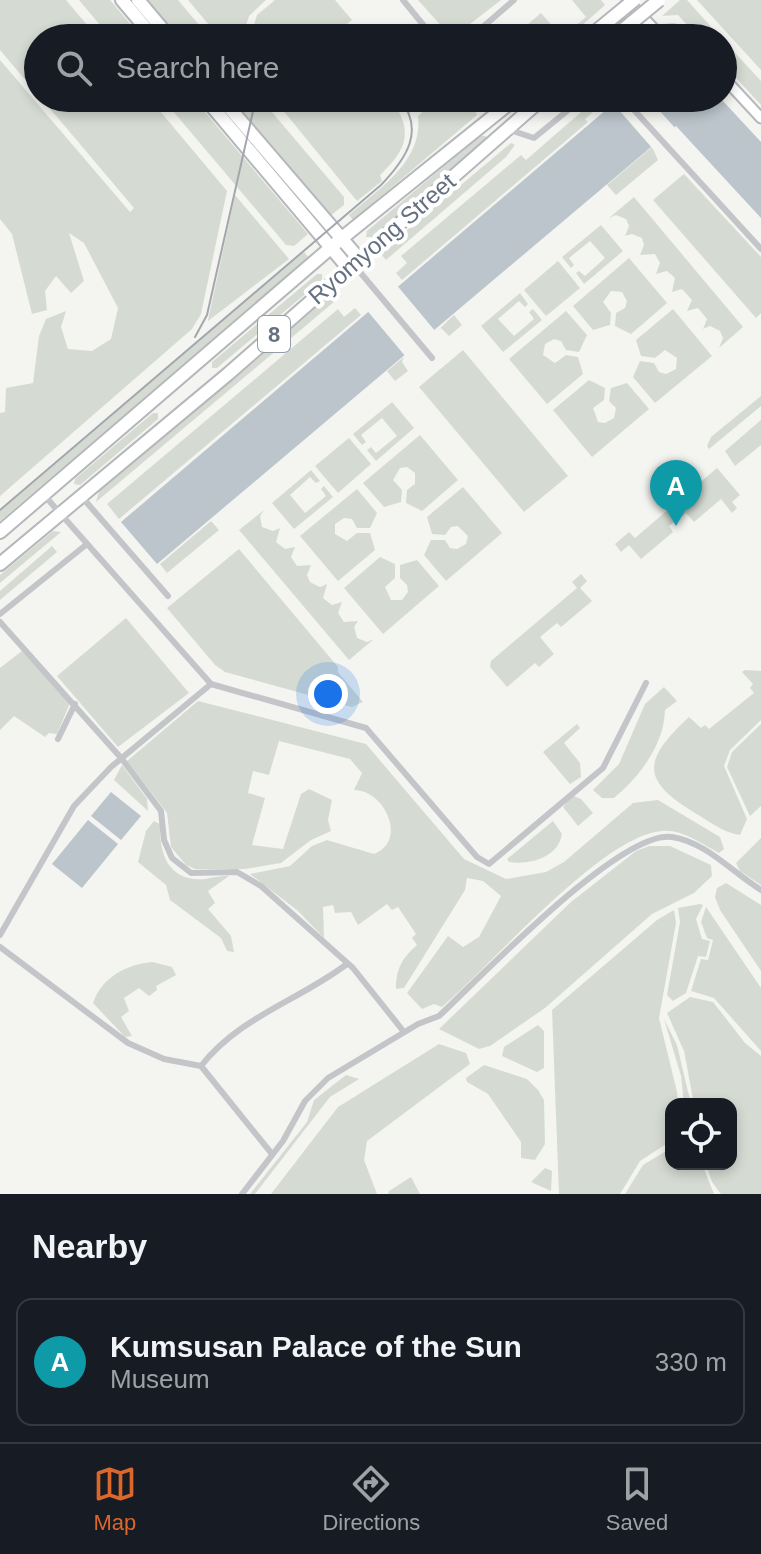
<!DOCTYPE html>
<style>
:root{--surface:#171b24;--page:#242831;--text:#f1f3f6;--muted:#9ea1a6;--line:#363941;--accent:#db672a}
body{margin:0;font-family:Arial,sans-serif;background:var(--page);color:var(--text)}
.controls{position:absolute;right:24px;bottom:24px;display:grid;overflow:hidden;border-radius:16px;box-shadow:0 4px 12px #0003}
.controls button{width:72px;height:72px;display:grid;place-items:center;padding:0;border:0;border-bottom:2px solid var(--line);background:var(--surface);color:var(--text);font:40px sans-serif}
.you{position:absolute;left:328px;top:694px;width:28px;height:28px;margin:-20px;border:6px solid #fff;border-radius:50%;background:#1a73e8;box-shadow:0 0 0 12px #1a73e833}
.badge{display:grid;place-items:center;width:52px;height:52px;border-radius:50%;background:var(--accent);color:#fff;font-size:26px;font-weight:700}
.pin{position:absolute;translate:-50% -66px;filter:drop-shadow(0 2px 4px #0008)}
.pin::after{content:'';position:absolute;top:42px;width:28px;height:24px;background:inherit;clip-path:polygon(0 0,100% 0,50% 100%)}
.list{margin:0;padding:0;list-style:none}
h2{display:flex;justify-content:space-between;align-items:center;height:104px;margin:0;padding:0 32px;font-size:34px}
h2 small{font-size:26px;font-weight:400;color:var(--muted)}
.list li{display:grid;grid-template-columns:52px 1fr auto;gap:24px;align-items:center;box-sizing:border-box;height:128px;margin:0 16px 16px;padding:0 16px;border:2px solid var(--line);border-radius:16px}
.list b{display:block;font-size:30px;white-space:nowrap}
.list p{margin:0;font-size:26px;white-space:nowrap;color:var(--muted)}
.list em{font-size:26px;font-style:normal;color:var(--muted)}
.icon{flex:none;width:44px;height:44px;fill:none;stroke:currentColor;stroke-width:2;stroke-linecap:round;stroke-linejoin:round}
.map{position:relative;flex:none;width:761px;height:1194px;overflow:hidden}
.search{position:absolute;background:var(--surface);box-shadow:0 4px 12px #0003;left:24px;right:24px;top:24px;height:88px;display:flex;align-items:center;gap:20px;box-sizing:border-box;padding:0 28px;border-radius:44px;color:var(--muted);font-size:30px}
.sheet{height:248px;background:var(--surface)}
nav{display:flex;justify-content:space-around;align-items:center;box-sizing:border-box;height:112px;border-top:2px solid var(--line);background:var(--surface);font-size:22px;color:var(--muted)}
nav a{display:grid;justify-items:center;gap:4px}
nav .on{color:var(--accent)}
.map>svg:first-child{display:block}
</style>
<div class="map">
<svg width="761" height="1194" viewBox="0 0 761 1194">
<rect width="100%" height="100%" fill="#f4f5f1"/>
<g fill="#d5dbd2">
<polygon points="0,0 66,0 98,38 38,38 38,95 0,50"/>
<polygon points="79,0 110,0 142,38 111,38"/>
<polygon points="147,0 178,0 210,38 179,38"/>
<polygon points="188,0 266,0 249,16 242,38 220,38"/>
<path d="M275,0H335L352,20L342,28C308,19 311,35 288,38C276,40 262,38 250,38L257,15Z"/>
<polygon points="418,0 501,0 452,38"/>
<polygon points="572,0 601,0 605,5 568,38 512,38 541,13 562,37 586,17"/>
<polygon points="680,0 687,0 721,38 699,38 678,15 662,16"/>
<polygon points="697,0 761,0 761,70"/>
<polygon points="723,40 761,81 761,105 723,64"/>
<polygon points="0,60 130,212 134,208 41,98 149,98 227,191 201,314 192,329 0,496 0,413 5,412 6,388 33,383 39,336 46,319 66,311 61,327 68,349 92,351 111,339 118,308 84,243 69,233 84,281 71,293 56,276 45,291 47,310 32,314 12,234 0,219"/>
<polygon points="162,98 193,98 308,234 294,246 286,245"/>
<polygon points="230,98 260,98 344,197 344,205 330,216"/>
<path d="M273,98H390C414,130 408,149 380,175L382,181L357,201Z"/>
<path d="M439,98H469L477,115L353,220L349,215C380,188 423,161 418,116Z"/>
<polygon points="595,100 596,109 585,119 588,122 402,280 396,273 407,263 401,256 521,155 526,160"/>
<polygon points="480,136 486,136 485,142 372,237 366,237 367,231"/>
<polygon points="511,143 515,145 506,157 386,260 380,253"/>
<polygon points="652,147 658,160 616,195 607,185"/>
<polygon points="684,174 761,257 761,313 756,318 653,200"/>
<polygon points="235,195 289,259 208,321 208,320"/>
<polygon points="634,197 743,327 719,348 723,338 720,331 710,326 703,329 707,319 698,308 687,311 692,300 682,289 672,292 675,278 667,271 656,274 660,263 655,254 640,255 644,245 642,238 632,234 625,236 629,226 626,219 616,215 609,218"/>
<polygon points="601,225 623,251 584,284 576,273 579,271 585,276 605,258 590,241 569,258 574,265 571,268 562,257"/>
<polygon points="304,252 309,258 0,521 0,511"/>
<polygon points="629,258 667,303 631,334 615,326 616,313 625,308 627,301 622,292 611,291 603,302 611,313 610,325 593,330 573,306"/>
<polygon points="558,261 580,288 546,316 524,290"/>
<polygon points="317,274 322,274 322,280 217,368 212,368 212,362"/>
<polygon points="336,290 341,296 96,502 99,491"/>
<polygon points="520,293 528,304 525,307 519,301 498,319 514,336 534,319 529,312 533,309 542,320 503,352 481,326"/>
<polygon points="355,308 361,315 119,519 107,504 338,309 344,317"/>
<polygon points="673,309 712,356 655,403 633,377 640,361 654,363 659,372 666,374 676,369 677,358 665,350 655,358 641,356 636,340"/>
<polygon points="566,311 587,335 579,352 566,350 561,341 554,339 545,344 543,355 555,363 566,355 578,357 583,374 547,404 509,359"/>
<polygon points="454,315 462,325 449,336 441,328 436,332"/>
<polygon points="463,350 568,476 524,512 419,387"/>
<polygon points="404,357 402,362 408,371 395,381 387,371"/>
<polygon points="589,380 605,388 604,400 593,408 598,422 605,423 614,418 616,408 609,401 611,388 627,383 649,409 592,457 553,410"/>
<polygon points="761,396 761,406 709,449 707,446 711,437"/>
<polygon points="392,402 414,428 376,461 367,450 371,447 376,453 397,436 382,418 361,435 366,442 362,445 353,434"/>
<polygon points="153,413 158,413 158,419 80,485 74,484 75,479"/>
<polygon points="761,420 761,445 735,466 725,451"/>
<polygon points="420,435 458,480 422,511 406,503 407,490 415,484 415,473 407,467 400,468 393,480 402,490 401,502 384,507 363,483"/>
<polygon points="349,438 371,464 338,493 315,466"/>
<polygon points="717,468 740,495 732,502 737,508 732,513 721,499 694,522 686,513 669,526 673,532 641,559 629,545 621,552 615,544 629,532 635,538"/>
<polygon points="311,470 320,481 316,483 310,477 290,495 305,513 326,496 321,489 324,486 333,497 294,529 272,503"/>
<polygon points="463,487 502,533 446,581 424,555 431,540 445,540 450,548 457,549 466,544 468,536 458,526 451,527 445,535 432,534 427,517"/>
<polygon points="357,489 377,513 370,528 357,528 352,519 344,518 335,524 335,534 347,541 357,533 370,533 375,550 338,581 300,536"/>
<polygon points="264,510 260,516 262,527 273,531 280,528 276,542 285,549 295,547 291,557 297,566 311,565 307,575 310,582 320,587 327,584 323,598 332,605 342,602 338,613 344,622 358,621 354,627 357,638 367,642 374,639 349,660 239,530"/>
<polygon points="211,521 219,530 167,573 160,564"/>
<polygon points="53,531 61,532 0,583 0,575"/>
<polygon points="52,546 57,552 0,600 0,591"/>
<polygon points="239,549 338,667 338,672 363,702 352,707 225,672 215,665 167,608"/>
<polygon points="380,557 395,564 395,578 385,587 391,600 402,600 408,592 407,585 400,578 400,565 417,560 439,586 383,634 344,588"/>
<polygon points="581,574 587,581 580,588 592,601 561,627 557,623 540,637 554,654 539,667 535,663 507,687 490,667 491,661 577,588 572,582"/>
<polygon points="126,618 189,693 118,747 57,676"/>
<polygon points="22,651 70,703 57,734 49,733 45,737 14,716 0,730 0,668"/>
<path d="M745,670L761,671V720L730,750L724,766L747,819L740,835C723,833 709,821 695,813C640,780 643,760 689,717L701,728L705,725L709,729L754,693L750,688L753,684L742,672Z"/>
<path d="M664,687L677,701L665,710C664,745 640,776 614,798H602L593,790L619,764L645,704Z"/>
<path d="M198,701L366,744L464,859L506,879L546,872L564,862L633,803L658,800L720,837L724,849L719,853C702,844 682,829 662,831C601,836 492,965 442,1007L434,1004L422,1009L407,993L448,936L463,947L479,937L501,896L483,881L467,878L465,890L404,988L396,989C396,969 402,958 417,945L412,938L416,934L398,907L392,910L387,904L358,925L351,912L335,913L333,905L323,907L324,938L298,911L250,874L290,866L312,846L327,840L374,854C408,841 385,790 354,790L362,773L350,759L279,741L269,775L253,771L248,793L265,798L252,845L283,849L301,794L309,789L332,800L328,820L331,831L311,840L281,863L245,869H195L186,865L171,847L167,813L127,761Z"/>
<polygon points="577,724 580,728 564,743 580,763 581,777 570,784 543,752"/>
<polygon points="761,724 761,806 750,816 727,767 732,752"/>
<polygon points="122,765 147,799 148,811 114,780"/>
<polygon points="572,795 581,799 593,813 578,826 563,807"/>
<path d="M154,821L160,824C159,855 169,882 205,879C213,878 222,875 229,876L208,891L215,903L208,909L231,936L234,952L227,951L221,938L170,900L166,885L138,862L146,831Z"/>
<path d="M553,821L562,834C558,858 529,865 509,862L507,859Z"/>
<polygon points="761,838 761,885 740,871 736,863"/>
<polygon points="649,846 670,846 711,865 712,876 694,893 652,914 545,1008 490,1046 479,1049 439,1029 571,902 636,851"/>
<polygon points="726,883 761,905 761,971 720,910 715,897 717,888"/>
<polygon points="700,904 703,905 696,919 702,939 710,941 706,957 698,956 686,993 673,1001 667,995 680,922 678,908"/>
<polygon points="706,907 761,988 761,1051 714,998 691,991 701,959 708,960 713,940 707,938 701,922"/>
<polygon points="674,910 676,923 659,1018 677,1092 678,1104 671,1104 671,1141 640,1161 620,1194 559,1194 552,1010 657,920"/>
<path d="M153,962L172,967L176,975L156,986L157,990L149,996L139,988L124,998L129,1011L121,1017L132,1036L125,1037L93,1003C102,977 127,964 153,962Z"/>
<polygon points="690,997 713,1002 745,1043 761,1056 761,1194 721,1194 712,1182 706,1164 731,1164 731,1104 694,1104 684,1051 667,1013"/>
<polygon points="664,1019 677,1045 691,1104 684,1104 681,1076"/>
<polygon points="538,1025 544,1031 544,1068 537,1072 502,1056 504,1047"/>
<polygon points="439,1044 466,1053 470,1064 367,1141 364,1160 377,1194 271,1194 338,1107"/>
<polygon points="484,1065 527,1079 538,1090 544,1100 545,1144 535,1160 521,1158 521,1142 488,1094 467,1082 466,1078"/>
<polygon points="346,1075 359,1079 330,1097 255,1194 250,1194 307,1122 314,1100"/>
<polygon points="671,1148 671,1164 702,1164 714,1194 625,1194 643,1165"/>
<polygon points="545,1168 552,1171 551,1191 531,1182"/>
<polygon points="411,1177 420,1194 388,1194 389,1191"/>
</g>
<g fill="#bbc5cb">
<polygon points="620,98 719,98 723,101 761,142 761,218 676,126 157,564 121,522"/>
<polygon points="111,792 141,816 121,840 91,816"/>
<polygon points="88,820 118,844 82,888 52,864"/>
</g>
<g fill="#f4f5f1">
<polygon points="615,98 648,98 676,129 653,149 611,101"/>
<polygon points="395,283 436,332 406,357 365,308"/>
</g>
<g fill="none" stroke-linecap="round" stroke-linejoin="round">
<defs>
<g id="secondary">
<path d="M627,0L655,30C670,33 675,24 688,38"/>
<polyline points="723,77 761,118"/>
</g>
<g id="highway">
<polyline points="122,0 154,38"/>
<polyline points="138,0 170,38"/>
<polyline points="205,98 349,269"/>
<polyline points="221,98 360,260"/>
<polyline points="0,532 342,238 516,98"/>
<polyline points="0,564 228,374 543,98"/>
</g>
</defs>
<use href="#secondary" stroke="#b5b8bd" stroke-width="13"/>
<use href="#highway" stroke="#b5b7bb" stroke-width="16"/>
<g stroke="#c3c5c9" stroke-width="6">
<polyline points="403,0 434,38"/>
<polyline points="470,38 514,0"/>
<polyline points="482,98 496,115"/>
<polyline points="623,98 761,249"/>
<polyline points="507,129 534,138 583,98"/>
<polyline points="354,265 432,358"/>
<polyline points="44,495 211,684 366,728 477,857 489,864 603,768 646,683"/>
<polyline points="81,496 168,596"/>
<polyline points="0,614 87,544"/>
<polyline points="0,622 122,759 161,811 164,840 172,858 191,873 237,872 261,886 353,968 404,1032"/>
<polyline points="58,739 75,704"/>
<polyline points="0,935 74,806 111,767 211,684"/>
<polyline points="0,947 128,1043 164,1059 201,1066 272,1154"/>
<path d="M201,1066C239,1017 298,1001 347,964"/>
<path d="M242,1194L283,1141L305,1101L328,1078L418,1024L439,1016C480,978 621,829 672,837C706,842 733,873 761,890"/>
</g>
<use href="#secondary" stroke="#fff" stroke-width="9"/>
<use href="#highway" stroke="#fff" stroke-width="12"/>
<g stroke="#a3a7ad" stroke-width="2">
<path d="M301,38C316,27 332,24 346,38"/>
<polyline points="195,337 207,315 256,98"/>
<path d="M0,510L381,185C406,159 426,130 399,98"/>
</g>
<defs>
<g id="highway-bridge">
<polyline points="588,38 634,0"/>
<polyline points="613,38 659,0"/>
</g>
</defs>
<use href="#highway-bridge" stroke="#b5b7bb" stroke-width="16" stroke-linecap="butt"/>
<use href="#highway-bridge" stroke="#fff" stroke-width="12"/>
</g>
<g text-anchor="middle" stroke-width="8" stroke-linejoin="round" paint-order="stroke">
<rect fill="#fff" stroke="#939ca7" stroke-width="2" x="258" y="316" width="32" height="36" rx="6"/>
<g font-size="22" font-weight="bold" fill="#657181">
<text x="274" y="342">8</text>
</g>
<g font-size="24" fill="#657181" stroke="#fff">
<text transform="translate(382 239) rotate(-41)" y="8">Ryomyong Street</text>
</g>
</g>
</svg>
<div class="controls">
<button><svg class="icon" aria-label="locate" viewBox="0 0 24 24"><circle cx="12" cy="12" r="6"/><path d="M12 2v4M12 18v4M2 12h4M18 12h4"/></svg></button>
</div>
<div class="you"></div>
<div class="pin badge" style="left:676px;top:526px;background:#0f9aa8">A</div>
<div class="search"><svg class="icon" aria-label="search" viewBox="0 0 24 24"><circle cx="10" cy="10" r="6"/><path d="M15 15l6 6"/></svg>Search here</div>
</div>
<section class="sheet">
<h2>Nearby<small></small></h2>
<ul class="list">
<li><span class="badge" style="background:#0f9aa8">A</span><div><b>Kumsusan Palace of the Sun</b><p>Museum</p></div><em>330 m</em></li>
</ul>
</section>
<nav>
<a class="on"><svg class="icon" aria-label="map" viewBox="0 0 24 24"><path d="M3 6l6-2 6 2 6-2v14l-6 2-6-2-6 2zM9 4v14M15 6v14"/></svg>Map</a>
<a><svg class="icon" aria-label="directions" viewBox="0 0 24 24"><path d="M12 3l9 9-9 9-9-9zM9 14v-3h6M13 9l2 2-2 2"/></svg>Directions</a>
<a><svg class="icon" aria-label="saved" viewBox="0 0 24 24"><path d="M7 4h10v16l-5-4-5 4z"/></svg>Saved</a>
</nav>
